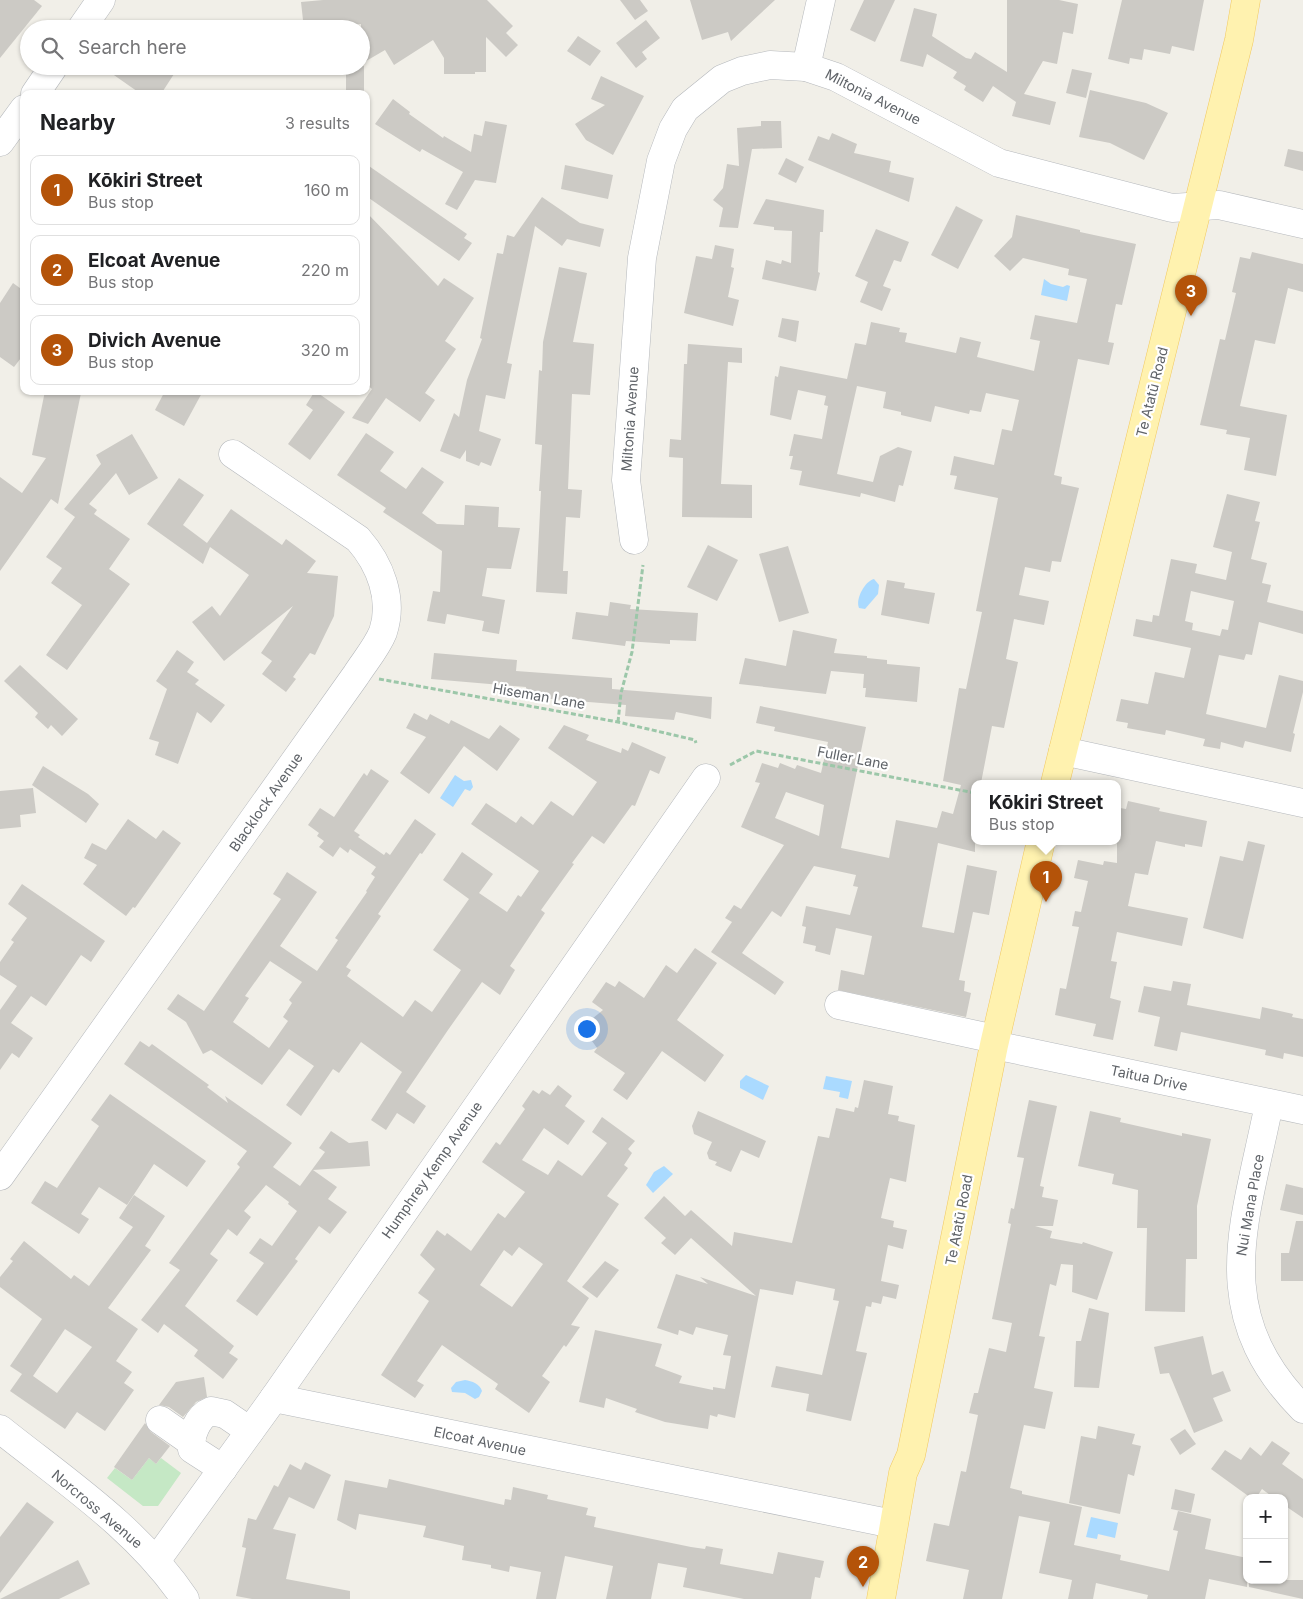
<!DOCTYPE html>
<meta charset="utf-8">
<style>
:root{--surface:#fff;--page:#f2f2f2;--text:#202124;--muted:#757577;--line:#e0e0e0;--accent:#b45309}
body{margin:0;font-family:Inter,sans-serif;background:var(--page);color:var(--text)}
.controls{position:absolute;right:15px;bottom:15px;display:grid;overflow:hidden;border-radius:10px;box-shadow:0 1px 4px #0004}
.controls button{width:45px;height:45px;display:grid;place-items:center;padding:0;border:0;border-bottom:1px solid var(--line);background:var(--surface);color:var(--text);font:25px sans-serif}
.you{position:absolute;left:586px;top:1028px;width:18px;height:18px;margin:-12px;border:4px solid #fff;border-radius:50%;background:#1a73e8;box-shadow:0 0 0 8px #1a73e833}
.badge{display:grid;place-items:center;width:32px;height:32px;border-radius:50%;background:var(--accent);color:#fff;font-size:16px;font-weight:700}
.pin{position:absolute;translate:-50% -41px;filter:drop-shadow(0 1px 2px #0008)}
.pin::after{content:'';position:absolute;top:26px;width:18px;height:15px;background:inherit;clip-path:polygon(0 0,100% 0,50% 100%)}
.popup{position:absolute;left:971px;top:780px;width:150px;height:65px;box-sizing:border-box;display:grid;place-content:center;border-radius:10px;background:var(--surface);filter:drop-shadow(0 1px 4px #0005);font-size:16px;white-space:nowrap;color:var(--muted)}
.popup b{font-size:19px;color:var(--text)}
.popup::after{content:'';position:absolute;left:50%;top:100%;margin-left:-10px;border:10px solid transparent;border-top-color:var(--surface)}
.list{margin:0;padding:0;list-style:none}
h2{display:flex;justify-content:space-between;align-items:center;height:65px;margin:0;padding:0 20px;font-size:21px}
h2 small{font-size:16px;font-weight:400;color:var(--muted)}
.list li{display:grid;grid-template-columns:32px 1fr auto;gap:15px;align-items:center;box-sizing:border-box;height:70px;margin:0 10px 10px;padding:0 10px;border:1px solid var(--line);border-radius:10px}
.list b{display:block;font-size:19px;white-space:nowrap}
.list p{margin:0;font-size:16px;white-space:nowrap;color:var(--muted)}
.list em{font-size:16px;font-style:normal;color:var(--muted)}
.icon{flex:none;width:28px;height:28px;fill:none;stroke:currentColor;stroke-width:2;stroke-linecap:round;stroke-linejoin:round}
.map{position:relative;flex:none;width:1303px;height:1599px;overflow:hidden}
.search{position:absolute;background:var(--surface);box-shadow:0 1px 4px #0004;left:20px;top:20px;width:350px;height:55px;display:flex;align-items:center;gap:12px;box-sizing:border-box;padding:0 18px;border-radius:28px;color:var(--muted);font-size:19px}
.panel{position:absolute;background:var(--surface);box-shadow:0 1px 4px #0004;left:20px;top:90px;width:350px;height:305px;border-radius:10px}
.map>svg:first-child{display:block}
</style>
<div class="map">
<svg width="1303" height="1599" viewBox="0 0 1303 1599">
<rect width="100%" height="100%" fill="#f1efe8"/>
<polygon fill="#c5e8c5" points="149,1458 156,1464 161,1458 181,1473 158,1506 143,1506 107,1478 115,1468 132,1480"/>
<g fill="#aadaff">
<polygon points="1044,279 1051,284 1063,287 1067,285 1070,286 1067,301 1041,295"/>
<path d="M874,579L879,585L878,594L865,609L859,608C855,599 865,581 874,579Z"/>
<polygon points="455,775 464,781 471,780 473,787 470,791 465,789 453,807 440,798"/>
<polygon points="746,1075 769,1086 763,1100 740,1088 740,1081"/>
<polygon points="826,1076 852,1081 848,1099 839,1097 840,1092 823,1089"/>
<polygon points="664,1166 673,1174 653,1193 646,1185 654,1172"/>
<path d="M465,1380C472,1381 480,1384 482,1391L479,1397L475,1399L465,1393L452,1392L451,1388L456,1382Z"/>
<polygon points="1091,1517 1118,1523 1115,1538 1098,1534 1097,1539 1086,1537"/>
</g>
<g fill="#cccac5" fill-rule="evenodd">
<polygon points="0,0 34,0 42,6 0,58"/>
<polygon points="323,0 487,0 513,26 506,33 518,45 506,57 486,37 486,72 475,72 475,74 444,74 444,58 433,40 394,65 385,50 361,64 361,24 304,29 301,2"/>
<polygon points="620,0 640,0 648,11 635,20"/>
<polygon points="690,0 775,0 731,41 728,32 702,40"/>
<polygon points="864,0 895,0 875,42 850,30"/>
<polygon points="1007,0 1059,0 1078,4 1073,34 1063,32 1057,64 1043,61 1024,94 1056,102 1050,125 1012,116 1016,102 993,86 983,102 964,90 966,86 953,78 957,72 927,54 923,67 900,61 914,8 937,14 932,36 966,58 971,59 975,52 1007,72"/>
<polygon points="1122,0 1204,0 1194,51 1172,46 1170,54 1144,49 1142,60 1130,58 1129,64 1108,59"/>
<polygon points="646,20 660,38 642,52 647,59 636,68 616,43"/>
<polygon points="578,36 601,51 590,66 567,51"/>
<polygon points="101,66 163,66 174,74 161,94 141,94"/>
<rect x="346" y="66" width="18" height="28"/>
<polygon points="1072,69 1092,73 1086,98 1066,93"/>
<polygon points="601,76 644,96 613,155 586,140 575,124 605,105 591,99"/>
<polygon points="1090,90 1146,103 1168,113 1144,160 1110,143 1079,137"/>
<polygon points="393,99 410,112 409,114 443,138 444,136 471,152 474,134 482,136 485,121 507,125 496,183 475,180 457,210 445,204 463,172 422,149 420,152 375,124"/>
<polygon points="761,121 781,121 782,148 752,149 738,228 719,227 723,208 713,200 723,188 727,164 739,166 737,128 761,126"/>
<polygon points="832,133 857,144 854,153 891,161 889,172 914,178 909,202 808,160 818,136 829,140"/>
<polygon points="1288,149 1303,152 1303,171 1284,166"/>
<polygon points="786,158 804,167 796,183 778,174"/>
<polygon points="366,164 467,234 464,238 472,243 459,261 366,196"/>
<polygon points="565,165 613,175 608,199 561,189"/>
<polygon points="542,197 580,223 604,229 600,247 567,239 562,246 535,226 507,363 512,364 505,399 486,395 479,431 501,439 491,466 481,462 479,466 466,461 466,450 460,459 440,451 454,413 459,417 467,380 482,339 480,338 497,253 503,254 507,235 514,237"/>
<polygon points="766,199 824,210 823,232 820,232 818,272 820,273 816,291 762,279 766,260 781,264 782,260 791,263 792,231 774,230 774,227 753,224"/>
<polygon points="956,206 983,220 958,269 931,255"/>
<polygon points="366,212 438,286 444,278 474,298 445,341 456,349 425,393 435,400 420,422 386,398 368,424 352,418 372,389 366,384"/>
<path d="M1016,215L1080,230V232L1136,244L1122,305L1116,304L1108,342L1114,343L1109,365L1078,359L1054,475L1062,477L1061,484L1079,488L1061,562L1052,561L1050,572L1025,567L1019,595L1049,601L1044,625L1014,619L1006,659L1018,662L1004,728L992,726L981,783H975V852L938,843L922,927L954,933L967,865L997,871L989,915L973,912L959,980L965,981L964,991L971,993L966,1017L838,990L841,970L864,975L872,936L836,928L830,955L815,951L816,946L803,943L806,927L802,926L806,906L850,915L858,887L853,886L856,875L814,866L781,917L772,911L742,953L784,982L775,995L711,952L732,922L725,918L734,905L741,909L784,845L741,827L760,783L755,782L762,763L778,768L780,763L795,769L797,765L821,773L828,742L774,731L775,727L756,723L760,706L866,727L841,848L889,858L896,820L937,828L942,811L953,814L961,785L943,781L959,688L966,689L982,612L976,611L998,498L954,489L957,476L950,475L954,456L994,465L1002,429L1012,431L1019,400L986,393L981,412L970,410L969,414L935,406L931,422L901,415V412L883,408L886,392L857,386L837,474L873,482L880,456L898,447L912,451L903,486L899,485L895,502L861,493L860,497L799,485L802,471L790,469L793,456H789L794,434L822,439L828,406L824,405L826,396L798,390L791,420L770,415L775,376L778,377L780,366L847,379L855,343L866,345L871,322L900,328L899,332L907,333L905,342L956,353L960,337L981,342L977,357L1034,371L1040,341L1030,339L1035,315L1077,323L1087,279L1068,275L1069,269L1023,258L1010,271L994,256L1012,237ZM786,792L824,805L819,836L775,818Z"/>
<polygon points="876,229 909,242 901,262 894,260 883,286 891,289 882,311 860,302 868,282 855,276"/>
<polygon points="715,245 734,249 731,267 734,268 728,297 739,300 733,326 684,313 696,256 712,259"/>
<polygon points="1252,252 1303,264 1303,292 1288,288 1275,344 1255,340 1240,406 1287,415 1276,476 1244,470 1250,438 1226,434 1227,430 1200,425 1220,339 1225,340 1236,293 1232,292 1240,257 1250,259"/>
<polygon points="559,267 587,273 573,342 594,344 590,395 572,394 568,489 582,490 580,518 566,517 563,571 568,571 567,594 536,592 541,491 539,491 542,445 535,444 539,370 542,371 543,342"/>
<polygon points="13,283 24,291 24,354 14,367 0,357 0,303"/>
<polygon points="782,318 799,321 796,342 778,337"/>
<polygon points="688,344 742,348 742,363 728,362 721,484 752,485 752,518 682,517 683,458 669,457 670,439 681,440 684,364 687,364"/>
<polygon points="45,391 81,393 58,504 51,499 0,571 0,477 22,493 46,458 32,455"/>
<polygon points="165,391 203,391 184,426 155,410"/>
<polygon points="315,391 345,412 310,460 288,444 313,410 306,405"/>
<polygon points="366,433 394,452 380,471 406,489 422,467 444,482 422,513 437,524 464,525 465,505 499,507 498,527 520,528 511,569 487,568 482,596 505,600 499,634 482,631 484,621 447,614 445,624 427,621 433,591 440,592 442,551 383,512 386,508 337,475"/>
<polygon points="132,434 158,478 129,495 116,473 89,504 97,510 94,514 130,539 109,569 130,584 67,670 46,655 82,605 51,583 62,568 46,557 75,517 64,509 101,464 96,455"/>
<polygon points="179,478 204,495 183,525 207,543 231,509 282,545 286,539 316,561 307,573 338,576 334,616 315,655 310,653 293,677 296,679 286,692 262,674 272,661 261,653 293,606 224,661 192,622 212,606 220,616 249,575 210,547 203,564 147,524"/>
<path d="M1227,494L1260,502L1255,521L1260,522L1251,559L1267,563L1262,583L1271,585L1267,602L1303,611V634L1259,622L1252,655L1246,654L1244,660L1219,655L1206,714L1266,728L1279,675L1303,681V692L1293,733L1295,734L1291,752L1245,741L1243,748L1221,742L1220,749L1203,746L1205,739L1166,730L1165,735L1127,728L1128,723L1116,721L1121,699L1148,704L1155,672L1184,678L1191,648L1133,636L1136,619L1152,622L1153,615L1159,616L1171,559L1197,564L1195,573L1226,580L1232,552L1213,547ZM1191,591L1234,601L1228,630L1222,629L1220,636L1192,630L1193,623L1185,621Z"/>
<polygon points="708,545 738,560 717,601 687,587"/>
<polygon points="788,546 809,613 779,622 759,554"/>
<polygon points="887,580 905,583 904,588 935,593 929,624 881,615"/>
<polygon points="610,602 631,605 630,609 698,613 696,641 670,640 670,644 626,641 625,646 572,639 576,612 608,616"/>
<polygon points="793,630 837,639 834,653 867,656 867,658 887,660 887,664 920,667 917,702 865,697 866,688 863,688 864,674 831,671 826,694 739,684 745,658 786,666"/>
<polygon points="177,650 194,662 187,672 199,680 195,684 225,705 211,723 197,712 178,764 155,755 159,742 149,739 167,689 156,681"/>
<polygon points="434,653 517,660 516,671 612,678 612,689 712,697 711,719 676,712 674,720 625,716 626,705 526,697 526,687 431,679"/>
<polygon points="20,665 78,719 62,736 51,725 48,729 35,717 38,713 4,681"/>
<polygon points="414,713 427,720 430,714 449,724 451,720 489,739 500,725 520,739 497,771 464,746 429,794 400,773 426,737 406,728"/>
<path d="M564,725L589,735L586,740L621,753L622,748L628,751L632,742L666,757L659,774L650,770L635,806L632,805L604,844L592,836L572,863L574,864L541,910L545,913L510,966L515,970L500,995L482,982L448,1030L406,1092L426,1106L414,1124L397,1113L386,1130L371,1120L402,1072L361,1042L339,1073L333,1069L301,1116L286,1105L314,1066L289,1049L262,1085L211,1050L203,1054L186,1022L167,1009L178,994L204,1011L281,899L273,894L287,872L317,892L280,946L317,971L338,940L335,938L367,892L366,891L375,877L371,874L376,867L350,849L348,853L340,847L333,857L319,847L324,841L317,836L319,833L308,825L320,808L334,817L364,773L367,776L371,769L389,781L354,831L360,835L358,837L384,855L386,852L390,855L415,819L436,834L422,854L420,853L378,914L381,916L346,967L351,970L347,976L403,1017L415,1000L432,1012L461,970L433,950L469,899L443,880L462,852L493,874L479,893L507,912L518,895L521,897L539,871L471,824L486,803L516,823L521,816L533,825L551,801L573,816L597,782L548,748ZM270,961L302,982L289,1000L292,1003L283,1017L288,1021L269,1048L233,1022L249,998L245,996Z"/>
<polygon points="43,766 88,794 99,804 86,823 32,785"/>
<polygon points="33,788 36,813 20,815 21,827 0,829 0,791"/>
<polygon points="1128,801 1160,808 1159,811 1207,821 1202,847 1185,844 1185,847 1156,841 1148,875 1135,873 1128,906 1188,918 1182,946 1117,932 1111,961 1117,962 1110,998 1121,1001 1113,1040 1093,1036 1096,1024 1055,1015 1060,988 1066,989 1079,927 1072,926 1075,911 1081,912 1088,881 1074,878 1078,860 1103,865 1104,861 1117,863 1117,823 1120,808 1126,809"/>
<polygon points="128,819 156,839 163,830 181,843 135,908 133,907 126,916 83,884 97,865 84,858 92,843 106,850"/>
<polygon points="1248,841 1265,845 1243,939 1203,928 1220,856 1243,861"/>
<polygon points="22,884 105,941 91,962 81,955 46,1006 31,996 11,1023 33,1038 19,1058 12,1053 0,1070 0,1010 17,986 0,975 0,962 14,942 11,940 27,918 8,904"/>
<polygon points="695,948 717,963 677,1020 724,1055 705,1082 662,1051 627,1100 613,1090 625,1073 594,1052 597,1048 582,1027 603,1010 592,1002 606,982 615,987 619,981 644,998 666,965 677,973"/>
<polygon points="1173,981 1191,984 1187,1005 1260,1019 1262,1007 1293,1014 1292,1017 1303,1019 1303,1057 1284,1053 1283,1059 1265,1055 1266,1050 1181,1032 1177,1051 1154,1046 1160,1017 1138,1012 1144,986 1171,991"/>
<polygon points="140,1041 149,1047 152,1044 209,1085 207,1087 228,1103 225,1096 292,1143 273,1167 300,1186 325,1152 319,1148 331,1131 349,1143 368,1141 370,1166 313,1170 337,1187 328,1199 347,1212 330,1234 319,1226 295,1259 298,1261 257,1316 236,1301 264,1263 249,1253 260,1238 272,1246 297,1211 288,1204 289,1202 266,1185 244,1211 251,1217 237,1236 228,1229 210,1254 218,1260 185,1306 234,1346 229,1353 238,1359 223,1379 194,1356 198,1350 164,1324 158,1333 141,1320 180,1270 169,1263 240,1167 237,1164 247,1151 124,1064"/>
<polygon points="864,1080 893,1086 888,1114 899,1116 898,1121 915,1125 906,1182 890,1178 881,1218 894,1221 893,1227 907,1230 903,1249 888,1245 881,1281 899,1285 896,1299 883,1296 881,1304 872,1302 871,1307 866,1306 856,1351 867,1353 851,1421 806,1411 809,1394 771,1387 776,1366 822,1375 839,1301 833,1300 835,1289 796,1281 793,1295 760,1289 735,1418 718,1414 717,1417 710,1415 708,1429 665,1422 635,1412 637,1409 606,1398 604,1408 579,1402 595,1330 662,1344 655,1366 682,1376 679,1383 713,1390 713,1387 725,1389 731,1356 723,1355 728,1335 696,1327 693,1335 679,1330 678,1335 657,1328 676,1274 708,1284 700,1277 756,1296 691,1238 675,1255 661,1243 666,1238 644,1218 664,1196 685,1216 691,1210 732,1246 734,1232 792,1243 818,1136 829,1138 836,1108 854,1112 855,1107 858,1108"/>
<path d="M558,1085L572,1096L565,1106L585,1121L568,1145L544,1128L522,1160L548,1175L558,1160L582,1176L607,1143L592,1132L602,1117L635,1141L628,1149L632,1153L624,1165L628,1168L607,1196L619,1204L567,1281L589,1298L571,1325L580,1327L566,1347L564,1345L542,1376L550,1382L529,1413L495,1389L498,1384L442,1345L417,1381L424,1385L415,1398L381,1375L429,1301L418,1293L435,1269L420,1255L437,1230L445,1236L447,1233L471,1251L498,1213L505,1218L525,1192L482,1162L496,1142L500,1145L525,1109L522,1106L533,1090L539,1094L542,1090L550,1095ZM519,1247L543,1264L512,1307L480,1285L504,1250L512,1256Z"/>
<polygon points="110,1094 206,1161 187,1187 154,1164 127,1205 99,1187 81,1214 89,1219 79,1234 31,1203 45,1181 57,1188 99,1126 91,1120"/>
<polygon points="1029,1100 1057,1106 1040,1186 1044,1187 1042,1197 1058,1200 1053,1226 1035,1226 1052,1231 1050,1238 1082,1244 1083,1242 1113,1252 1097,1300 1072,1292 1073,1265 1061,1264 1056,1286 1050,1284 1039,1336 1045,1337 1034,1388 1053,1392 1045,1429 1024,1425 1010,1488 1022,1491 1022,1494 1082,1507 1074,1545 1121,1555 1120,1560 1169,1571 1178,1531 1173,1530 1178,1511 1211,1519 1205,1549 1247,1558 1247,1587 1209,1579 1205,1599 1147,1599 1148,1595 1096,1583 1093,1599 1068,1599 1072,1580 1039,1573 1050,1522 1019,1516 1002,1599 963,1599 969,1570 926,1561 934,1523 949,1526 961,1471 966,1472 978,1415 969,1413 974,1393 978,1393 989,1348 1006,1352 1012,1323 992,1319 1011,1224 1008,1223 1011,1208 1014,1209 1024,1158 1017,1157"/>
<polygon points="698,1111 766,1141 759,1158 741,1150 731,1172 715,1165 717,1162 709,1159 707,1153 712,1142 694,1134 692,1126"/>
<polygon points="1090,1111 1121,1118 1120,1122 1182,1136 1182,1133 1211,1139 1197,1206 1197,1259 1186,1259 1185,1312 1145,1311 1147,1228 1137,1228 1138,1190 1112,1184 1114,1174 1078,1166"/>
<polygon points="1286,1184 1303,1188 1303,1215 1280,1210"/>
<path d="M134,1195L165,1216L145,1246L151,1250L108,1308L138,1329L116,1361L132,1372L124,1383L134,1390L105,1431L77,1412L65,1429L10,1391L22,1374L10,1366L42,1319L0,1287V1277L13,1261L10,1259L24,1241L71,1279L74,1275L89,1286L133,1227L119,1218ZM65,1329L92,1347L57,1393L33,1376Z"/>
<polygon points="1296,1221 1303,1221 1303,1281 1281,1281 1281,1253 1289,1253"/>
<polygon points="605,1261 619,1270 597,1298 582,1287"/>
<polygon points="1089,1308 1109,1313 1099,1388 1074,1387 1076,1341 1081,1341"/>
<polygon points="1203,1336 1212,1375 1223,1371 1231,1391 1213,1398 1223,1421 1194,1433 1169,1373 1160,1374 1154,1347"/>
<polygon points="204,1377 207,1397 196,1402 183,1417 169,1407 159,1405 176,1382"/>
<polygon points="145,1423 151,1432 170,1446 156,1464 149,1458 132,1480 114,1467"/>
<polygon points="1098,1426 1135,1434 1132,1444 1141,1446 1134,1476 1128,1474 1120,1514 1069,1503 1081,1436 1096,1439"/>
<polygon points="1185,1429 1196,1444 1180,1455 1170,1439"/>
<polygon points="1272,1441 1290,1453 1282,1464 1303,1479 1303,1518 1284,1505 1284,1498 1274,1498 1262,1489 1256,1498 1251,1498 1211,1469 1225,1450 1241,1460 1250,1447 1261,1456"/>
<polygon points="305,1462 331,1475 314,1509 289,1497 273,1529 296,1534 286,1579 350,1591 350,1599 252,1599 236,1596 246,1548 242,1547 248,1518 256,1520 274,1485 278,1487 290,1464 301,1470"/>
<polygon points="389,1479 504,1505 505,1499 511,1500 513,1487 548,1495 547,1499 588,1508 586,1515 596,1517 594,1527 691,1547 705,1549 706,1546 723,1549 720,1564 773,1574 778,1552 824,1561 820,1578 815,1577 811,1599 744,1599 683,1587 687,1568 658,1563 651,1599 606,1599 613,1566 565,1556 556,1599 536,1599 541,1572 510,1566 509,1572 491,1568 491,1565 462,1560 464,1546 423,1537 426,1526 359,1514 356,1530 337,1520 345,1480 387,1488"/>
<polygon points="1175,1489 1195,1494 1191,1513 1171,1509"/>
<polygon points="27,1502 54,1522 0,1593 0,1537"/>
<polygon points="78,1560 90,1584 59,1599 0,1599"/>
<polygon points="1249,1580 1303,1580 1303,1599 1249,1587"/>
</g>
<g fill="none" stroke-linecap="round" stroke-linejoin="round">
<defs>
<g id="minor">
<polyline points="81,29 101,0"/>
<polyline points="806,67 821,0"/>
<polyline points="35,94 54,66"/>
<polyline points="0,142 24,109"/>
<polyline points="634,540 626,480 642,258 661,161 673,129 685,109 722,79 742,71 770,65 806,67 836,77 999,163 1172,208 1219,205 1303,224"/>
<polyline points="1063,751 1303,803"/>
<polyline points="839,1005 995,1039"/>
<polyline points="994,1045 1303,1110"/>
<path d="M1269,1104C1246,1221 1206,1311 1303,1409"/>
<path d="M0,1176L356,675C365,661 377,647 383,632C394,599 380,564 358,539L233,454"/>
<polyline points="274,1398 893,1524"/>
<polyline points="160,1420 190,1441"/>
<path d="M0,1429C65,1481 138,1529 185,1599"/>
<path d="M223,1469L192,1449C189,1436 198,1416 211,1411L225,1414L250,1431"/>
<polyline points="156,1561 274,1398 706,778"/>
</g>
<g id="major">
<polyline points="1055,783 1239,40 1246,0"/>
<polyline points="881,1599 903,1473 911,1455 994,1045 1041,841"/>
</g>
</defs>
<use href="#minor" stroke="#b5b8bc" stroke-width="29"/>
<use href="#major" stroke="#f2c960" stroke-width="29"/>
<g stroke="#9cc7a9" stroke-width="3" stroke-dasharray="5 2.5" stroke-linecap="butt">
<polyline points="379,679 618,722 695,740 696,743"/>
<polyline points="618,722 621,693 632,652 643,565"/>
<polyline points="730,765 756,751 975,793"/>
</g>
<use href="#minor" stroke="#fff" stroke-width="28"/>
<use href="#major" stroke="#fff2af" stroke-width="28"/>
</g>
<g text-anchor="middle" stroke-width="4.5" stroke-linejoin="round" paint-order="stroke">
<g font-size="14" fill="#5f6368" stroke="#fff">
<text transform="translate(873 97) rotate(27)" y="5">Miltonia Avenue</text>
<text transform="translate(1152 392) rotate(-76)" y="5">Te Atatū Road</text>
<text transform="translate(630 419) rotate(-86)" y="5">Miltonia Avenue</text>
<text transform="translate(539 696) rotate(10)" y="5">Hiseman Lane</text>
<text transform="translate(853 758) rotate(11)" y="5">Fuller Lane</text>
<text transform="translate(266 802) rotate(-55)" y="5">Blacklock Avenue</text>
<text transform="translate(1149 1078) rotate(12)" y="5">Taitua Drive</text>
<text transform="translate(432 1170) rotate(-55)" y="5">Humphrey Kemp Avenue</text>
<text transform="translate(1250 1205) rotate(-80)" y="5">Nui Mana Place</text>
<text transform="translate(959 1220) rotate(-79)" y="5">Te Atatū Road</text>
<text transform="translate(480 1441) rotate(12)" y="5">Elcoat Avenue</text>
<text transform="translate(97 1509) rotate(40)" y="5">Norcross Avenue</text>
</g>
</g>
</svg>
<div class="controls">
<button>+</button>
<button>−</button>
</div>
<div class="you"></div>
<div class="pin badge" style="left:1046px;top:902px">1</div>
<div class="popup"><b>Kōkiri Street</b>Bus stop</div>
<div class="pin badge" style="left:863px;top:1587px">2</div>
<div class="pin badge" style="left:1191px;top:316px">3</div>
<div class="search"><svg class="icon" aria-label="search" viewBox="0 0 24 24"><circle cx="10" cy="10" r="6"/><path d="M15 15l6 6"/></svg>Search here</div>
<section class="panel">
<h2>Nearby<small>3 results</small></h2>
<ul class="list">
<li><span class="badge">1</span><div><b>Kōkiri Street</b><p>Bus stop</p></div><em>160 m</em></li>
<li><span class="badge">2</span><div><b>Elcoat Avenue</b><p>Bus stop</p></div><em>220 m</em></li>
<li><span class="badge">3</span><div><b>Divich Avenue</b><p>Bus stop</p></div><em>320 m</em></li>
</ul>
</section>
</div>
